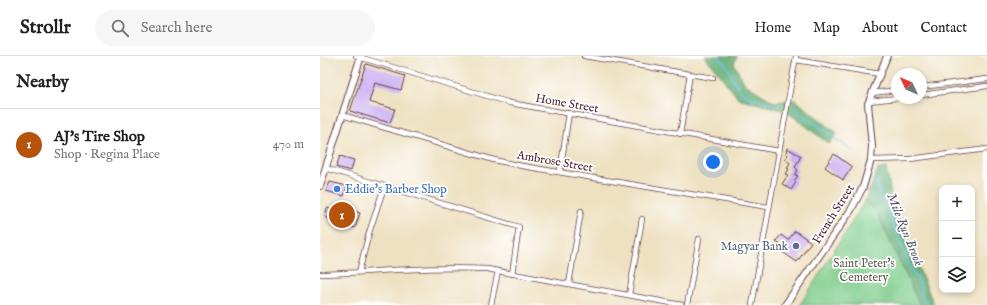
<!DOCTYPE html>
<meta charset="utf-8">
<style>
:root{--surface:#fff;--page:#f6f6f6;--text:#202124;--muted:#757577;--line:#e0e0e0;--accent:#b45309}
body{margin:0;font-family:"IM FELL English",serif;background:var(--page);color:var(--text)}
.controls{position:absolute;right:12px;bottom:12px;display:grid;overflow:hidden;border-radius:8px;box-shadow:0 2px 6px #0003}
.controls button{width:36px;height:36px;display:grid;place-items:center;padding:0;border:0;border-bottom:1px solid var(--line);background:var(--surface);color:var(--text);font:20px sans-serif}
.compass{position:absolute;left:571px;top:12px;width:36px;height:36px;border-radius:50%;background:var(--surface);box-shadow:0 2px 6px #0003;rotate:314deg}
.you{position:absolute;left:393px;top:106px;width:14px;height:14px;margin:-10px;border:3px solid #fff;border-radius:50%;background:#1a73e8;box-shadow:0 0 0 6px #1a73e833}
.badge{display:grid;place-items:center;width:26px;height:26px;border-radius:50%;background:var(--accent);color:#fff;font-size:13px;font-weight:700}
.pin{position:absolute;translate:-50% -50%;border:2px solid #fff;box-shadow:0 1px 4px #0006}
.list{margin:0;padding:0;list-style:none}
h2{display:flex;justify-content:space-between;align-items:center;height:52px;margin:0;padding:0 16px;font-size:17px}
h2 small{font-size:13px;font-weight:400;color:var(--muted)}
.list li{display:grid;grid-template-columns:26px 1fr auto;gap:12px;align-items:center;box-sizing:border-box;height:72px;padding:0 16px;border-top:1px solid var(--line)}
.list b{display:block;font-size:15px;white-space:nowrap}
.list p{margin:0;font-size:13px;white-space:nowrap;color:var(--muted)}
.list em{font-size:13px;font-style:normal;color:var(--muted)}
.icon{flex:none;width:22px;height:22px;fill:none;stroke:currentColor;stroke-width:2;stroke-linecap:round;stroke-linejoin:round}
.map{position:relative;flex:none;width:667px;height:249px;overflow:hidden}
header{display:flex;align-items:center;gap:24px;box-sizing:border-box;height:56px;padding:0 20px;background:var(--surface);border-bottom:1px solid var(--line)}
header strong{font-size:19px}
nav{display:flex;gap:22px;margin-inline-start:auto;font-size:14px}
.search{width:280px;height:36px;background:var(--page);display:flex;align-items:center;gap:10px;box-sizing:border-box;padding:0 14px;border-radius:22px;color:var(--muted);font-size:15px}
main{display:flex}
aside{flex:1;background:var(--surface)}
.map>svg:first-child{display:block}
</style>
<header>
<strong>Strollr</strong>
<div class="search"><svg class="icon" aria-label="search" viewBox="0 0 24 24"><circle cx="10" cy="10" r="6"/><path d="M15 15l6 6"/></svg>Search here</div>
<nav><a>Home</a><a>Map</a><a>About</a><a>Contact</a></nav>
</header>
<main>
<aside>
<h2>Nearby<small></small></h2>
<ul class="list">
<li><span class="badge">1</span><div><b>AJ's Tire Shop</b><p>Shop · Regina Place</p></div><em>470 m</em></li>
</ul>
</aside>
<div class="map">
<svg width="667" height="249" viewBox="0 0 667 249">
<rect width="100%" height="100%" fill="#fff"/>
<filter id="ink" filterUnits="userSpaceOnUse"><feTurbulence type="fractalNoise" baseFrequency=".025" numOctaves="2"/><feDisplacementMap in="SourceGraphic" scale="8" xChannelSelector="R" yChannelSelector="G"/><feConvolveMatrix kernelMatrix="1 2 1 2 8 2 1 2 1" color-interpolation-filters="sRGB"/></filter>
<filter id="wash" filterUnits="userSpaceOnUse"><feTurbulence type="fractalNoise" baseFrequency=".012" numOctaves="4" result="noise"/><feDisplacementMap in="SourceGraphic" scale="16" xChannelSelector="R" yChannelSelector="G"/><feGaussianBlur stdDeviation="0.9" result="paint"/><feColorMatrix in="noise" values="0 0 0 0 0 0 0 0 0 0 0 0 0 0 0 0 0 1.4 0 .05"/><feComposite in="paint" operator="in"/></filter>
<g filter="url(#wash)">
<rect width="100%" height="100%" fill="#eee1c1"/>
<polygon fill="#80cd8c" stroke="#65765c" points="545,145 557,157 600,249 480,249"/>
<g fill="#68b078" stroke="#596852">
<polygon points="385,0 417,0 414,8 425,28 454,46 475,44 517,77 509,88 466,55 418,42"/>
<polygon points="566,112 571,137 570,143 614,249 600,249 557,157 545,145 558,113"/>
</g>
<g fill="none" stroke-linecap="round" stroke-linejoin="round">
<g stroke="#71bdeb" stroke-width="1.5">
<polyline points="398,0 406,9 413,23 421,36 431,42 459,50"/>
<polyline points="474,53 533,95"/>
<polyline points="557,126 560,140 569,156 571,163 591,214 597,222 601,231 602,240 607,249"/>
</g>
</g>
<g id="blocks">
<g fill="#cdb4f3">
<polygon points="46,8 85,20 81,34 55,27 49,46 75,53 70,67 30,55"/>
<polygon points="467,92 481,100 475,111 478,114 475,119 478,120 474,125 476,126 471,134 462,128 468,119 466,118 469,113 467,112 470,107 465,103 468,99 466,98"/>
<polygon points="514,98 532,111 523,124 505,111"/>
<polygon points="20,100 34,104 31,115 16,111"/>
<polygon points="10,126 27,130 24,140 6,135"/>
<polygon points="15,149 40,157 35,172 5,161 7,152 13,154"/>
<polygon points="475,175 491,186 477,206 461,195 464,190 456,185 461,179 468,184"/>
</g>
</g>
</g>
<g filter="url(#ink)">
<use href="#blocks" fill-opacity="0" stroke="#633c42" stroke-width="1"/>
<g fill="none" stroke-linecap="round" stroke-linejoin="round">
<defs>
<g id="street">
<polyline points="36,0 190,47 459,95"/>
<polyline points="264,0 393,22"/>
<polyline points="476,4 560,18"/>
<polyline points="601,31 667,23"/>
<polyline points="552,37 577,34"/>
<polyline points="601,39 667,30"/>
<polyline points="549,45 577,42"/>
<polyline points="22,59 174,104 202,110 448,151"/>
<polyline points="360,78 370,18"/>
<polyline points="551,104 590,103 667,93"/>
<polyline points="5,112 199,171 192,218"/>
<polyline points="240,116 249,57"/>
<polyline points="39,216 49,177 64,131"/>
<path d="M0,218C56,216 112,210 167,213L362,249"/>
<polyline points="249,228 261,155"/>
<polyline points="309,239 322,163"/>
<polyline points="171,249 178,215"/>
<polyline points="367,249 379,183"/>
<polyline points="432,249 476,0"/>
</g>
<g id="secondary">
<polyline points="0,130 41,0"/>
<polyline points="465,249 531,154 543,131 551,104 552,90 548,48 567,0"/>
</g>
</defs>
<use href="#street" stroke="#633c42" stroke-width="6"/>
<use href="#secondary" stroke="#633c42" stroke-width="8"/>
<use href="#street" stroke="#fff" stroke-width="4.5"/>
<use href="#secondary" stroke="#fff" stroke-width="6"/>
</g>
</g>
<circle fill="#3f7fe0" stroke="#fff" stroke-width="1.5" cx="17" cy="133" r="4"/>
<circle fill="#5c6f8a" stroke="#fff" stroke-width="1.5" cx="476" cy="190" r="4"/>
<g text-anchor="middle" stroke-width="3.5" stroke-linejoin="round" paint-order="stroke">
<g font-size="12" fill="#4a1f2b" stroke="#fff">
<text transform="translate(247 47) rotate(10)" y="4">Home Street</text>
<text transform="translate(235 105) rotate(10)" y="4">Ambrose Street</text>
<text transform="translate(513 158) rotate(-58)" y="4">French Street</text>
</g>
<g font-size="12" fill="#366cbe" stroke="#fff" text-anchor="start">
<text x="25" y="137">Eddie's Barber Shop</text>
</g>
<g font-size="12" fill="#4e5e75" stroke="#fff" text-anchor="end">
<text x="468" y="194">Magyar Bank</text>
</g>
<g font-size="12" fill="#5d5c4d" stroke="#fff">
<text x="544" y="211">Saint Peter's<tspan x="544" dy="14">Cemetery</tspan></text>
</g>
<g font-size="13" font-style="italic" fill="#58566e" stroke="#fff">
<text transform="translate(586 173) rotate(68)" y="5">Mile Run Brook</text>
</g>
</g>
</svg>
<div class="controls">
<button>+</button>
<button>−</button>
<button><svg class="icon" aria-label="layers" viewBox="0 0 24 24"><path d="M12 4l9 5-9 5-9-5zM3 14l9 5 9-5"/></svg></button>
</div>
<svg class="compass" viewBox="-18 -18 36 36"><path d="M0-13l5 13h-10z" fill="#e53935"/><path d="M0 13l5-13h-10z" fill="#757577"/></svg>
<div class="you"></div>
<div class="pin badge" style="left:22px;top:159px">1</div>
</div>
</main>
